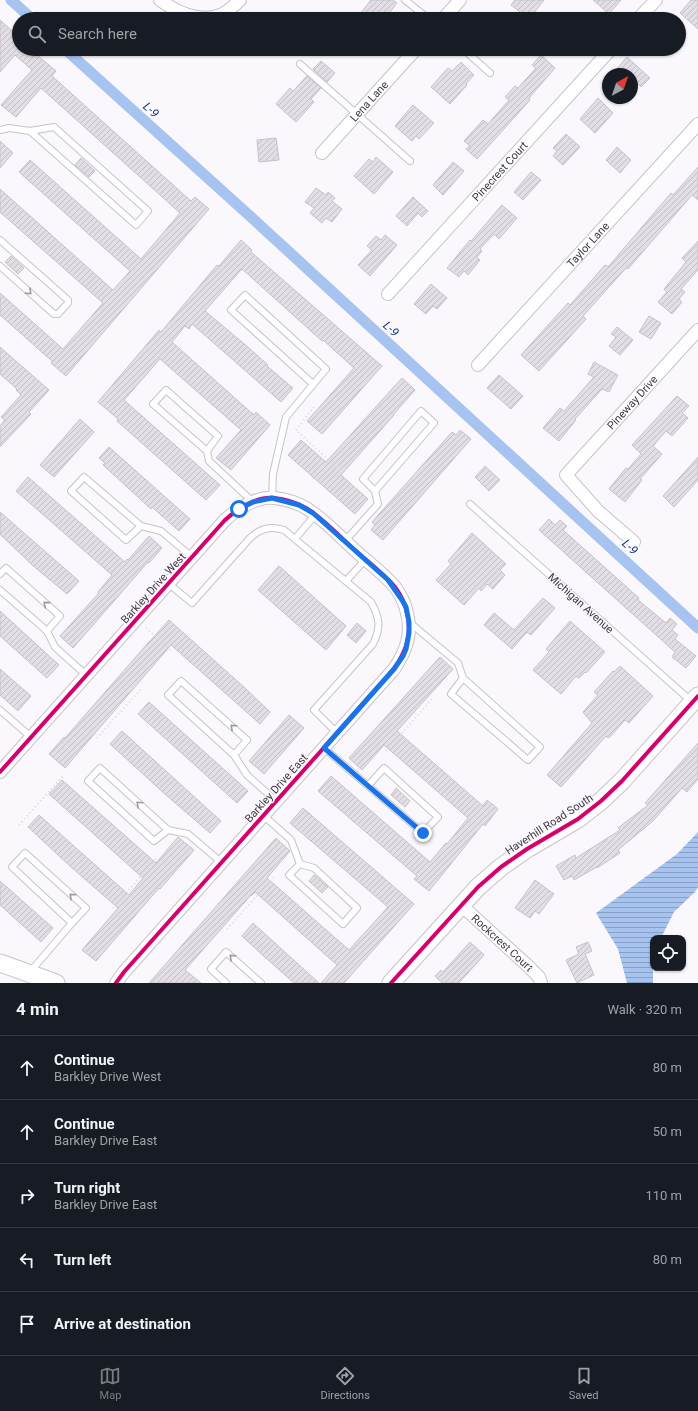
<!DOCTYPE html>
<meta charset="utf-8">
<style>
:root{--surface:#171b24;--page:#242831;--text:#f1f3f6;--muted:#9ea1a6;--line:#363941;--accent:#807b83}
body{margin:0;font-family:Roboto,sans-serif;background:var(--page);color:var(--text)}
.controls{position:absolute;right:12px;bottom:12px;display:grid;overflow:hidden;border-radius:8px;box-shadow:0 1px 3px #0004}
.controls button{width:36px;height:36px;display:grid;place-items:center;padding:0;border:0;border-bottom:1px solid var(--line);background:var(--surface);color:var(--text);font:20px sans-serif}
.compass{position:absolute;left:602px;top:68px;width:36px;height:36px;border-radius:50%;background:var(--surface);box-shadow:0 1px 3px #0004;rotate:40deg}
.stop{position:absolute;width:12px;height:12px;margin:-9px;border:3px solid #1a73e8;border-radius:50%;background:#fff}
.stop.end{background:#1a73e8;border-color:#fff;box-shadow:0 1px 4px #0008}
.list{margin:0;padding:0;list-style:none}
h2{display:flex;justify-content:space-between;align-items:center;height:52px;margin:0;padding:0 16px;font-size:17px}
h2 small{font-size:13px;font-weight:400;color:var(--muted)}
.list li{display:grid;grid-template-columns:26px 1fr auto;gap:12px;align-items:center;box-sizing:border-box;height:64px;padding:0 16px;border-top:1px solid var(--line)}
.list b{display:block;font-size:15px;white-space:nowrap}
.list p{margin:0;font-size:13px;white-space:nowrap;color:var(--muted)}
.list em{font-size:13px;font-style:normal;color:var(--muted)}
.icon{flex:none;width:22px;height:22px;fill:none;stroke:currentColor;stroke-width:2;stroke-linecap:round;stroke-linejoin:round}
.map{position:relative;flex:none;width:698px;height:983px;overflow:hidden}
.search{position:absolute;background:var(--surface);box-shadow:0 1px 3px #0004;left:12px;right:12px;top:12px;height:44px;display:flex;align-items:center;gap:10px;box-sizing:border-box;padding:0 14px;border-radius:22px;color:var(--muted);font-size:15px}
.sheet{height:372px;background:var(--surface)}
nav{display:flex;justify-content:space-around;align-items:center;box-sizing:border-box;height:56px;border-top:1px solid var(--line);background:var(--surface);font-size:11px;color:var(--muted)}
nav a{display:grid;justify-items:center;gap:2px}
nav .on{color:var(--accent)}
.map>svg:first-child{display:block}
</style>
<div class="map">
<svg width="698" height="983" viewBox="0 0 698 983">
<defs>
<pattern id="water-rules" width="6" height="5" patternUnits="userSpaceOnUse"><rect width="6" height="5" fill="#a7c4f0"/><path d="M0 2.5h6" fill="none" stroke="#89a0c4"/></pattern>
<pattern id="building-hatch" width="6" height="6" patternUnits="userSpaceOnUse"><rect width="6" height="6" fill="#e3dee5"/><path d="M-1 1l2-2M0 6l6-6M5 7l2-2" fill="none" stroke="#c4bfc6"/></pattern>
</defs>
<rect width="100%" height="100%" fill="#faf8fc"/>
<polygon fill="url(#water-rules)" points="698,832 698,887 695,892 674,912 661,938 653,938 653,983 627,983 618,949 596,913 677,854"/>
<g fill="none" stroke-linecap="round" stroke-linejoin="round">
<g stroke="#a7c4f0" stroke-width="11">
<polyline points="11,0 32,19"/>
<polyline points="65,49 251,217 698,628"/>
</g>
</g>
<g fill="url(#building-hatch)" stroke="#c6c2c9">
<polygon points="371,0 393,0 397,3 390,12 399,19 356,19"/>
<polygon points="515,0 544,0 529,19 511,5"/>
<polygon points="593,0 621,0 609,14"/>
<polygon points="691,0 698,0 698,29 680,13"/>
<polygon points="0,20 19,37 19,49 30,49 56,71 52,76 191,201 195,197 209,209 66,376 51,363 53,362 0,315 0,293 63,349 103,303 0,212 0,189 113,290 130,271 19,172 30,160 141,259 180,213 41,88 16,117 1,105 32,70 15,55 0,72"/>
<polygon points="541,55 555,68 529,98 530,100 477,159 466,149 470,146 464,141 483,120 488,124 509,100 505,97 515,86 518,88 536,68 532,65"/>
<polygon points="627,57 650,78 641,87 637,83 632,88 632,74 612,74"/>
<polygon points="321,61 335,73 327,82 313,69"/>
<polygon points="461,62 474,75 466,84 467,85 450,104 431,87 448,68 452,71"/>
<polygon points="307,76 321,88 311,99 314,102 296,122 276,104 290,88 293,91"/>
<polygon points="598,98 613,113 595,133 580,119"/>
<polygon points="413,105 434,123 419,139 416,136 412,141 395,126"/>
<polygon points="566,134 580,147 563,165 553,156 557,151 553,148"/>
<polygon points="276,138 279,160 259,162 257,140"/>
<polygon points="0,141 13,153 0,168"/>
<polygon points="617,147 631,160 620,173 606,160"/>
<polygon points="376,157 393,172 374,194 354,176 369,159 373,162"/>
<polygon points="81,158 95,171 89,177 75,165"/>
<polygon points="453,162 464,171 443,195 433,185"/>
<polygon points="698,167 698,200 692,195 628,269 626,268 583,316 586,319 539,371 521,355 568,303 570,305 605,265 608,267 671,193 673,195"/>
<polygon points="531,172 541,180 523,200 514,192"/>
<polygon points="316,188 326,195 328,192 335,198 332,201 342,209 332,222 326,218 322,223 310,213 314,208 305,202"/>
<polygon points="413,197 428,211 422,217 418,213 407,226 396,216"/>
<polygon points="502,205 517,218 499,239 494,234 480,249 482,251 477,257 480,260 468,275 464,271 459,277 447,268 470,240 471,241"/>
<polygon points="385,235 397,245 370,276 358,265 372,250 367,246 376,236 381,240"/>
<polygon points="241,240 252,250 251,252 382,366 322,434 307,421 354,368 323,340 322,341 242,269 241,270 205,311 248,347 268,365 267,366 293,388 281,402 192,324 189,329 185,326 172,342 254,415 256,412 270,425 231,470 216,458 241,430 160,359 124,400 220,485 206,500 117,421 118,419 98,402 159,330 161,332 217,265 219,266"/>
<polygon points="698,241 698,270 681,289 685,292 679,299 682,302 672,314 658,302 667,292 664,289 686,262 682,258"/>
<polygon points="11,256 24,268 18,274 5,262"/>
<polygon points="431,284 447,298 437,309 433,306 426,314 414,304"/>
<polygon points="649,316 661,323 651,339 639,332"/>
<polygon points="617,327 633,340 620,355 609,346 616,337 611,334"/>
<polygon points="0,347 49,390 29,412 31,414 0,447 0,426 5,420 1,417 21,395 16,390 17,389 0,374"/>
<polygon points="594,362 618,375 609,392 602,389 575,419 576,420 559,441 543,428 560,408 564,411 594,377 588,374"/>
<polygon points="499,375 523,396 511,409 487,388"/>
<polygon points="402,378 415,390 393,415 394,415 341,475 368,499 355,514 288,455 301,440 326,462"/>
<polygon points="677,396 689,406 682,413 688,418 672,436 666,431 653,446 662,454 640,479 642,480 625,502 609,489 626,468 628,469 641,454 632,445"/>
<polygon points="80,419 94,432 54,477 40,465"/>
<polygon points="460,430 471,439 383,540 371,530 375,525 372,522 452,432 456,435"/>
<polygon points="109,447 190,519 179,531 152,507 151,509 103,465 105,463 99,458"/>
<polygon points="698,457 698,480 674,507 663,496"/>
<polygon points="485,466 500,480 489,491 475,477"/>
<polygon points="28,477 125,562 127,559 128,560 149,536 162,548 149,563 148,562 73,648 60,636 99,593 98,592 112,575 16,491"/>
<polygon points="0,512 79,581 67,594 31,564 0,534"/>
<polygon points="549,519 555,525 560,520 567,526 563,530 639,598 638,600 666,623 670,618 677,624 672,630 678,635 675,639 696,656 686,668 672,657 675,652 539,530"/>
<polygon points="472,533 506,564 500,570 505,575 493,589 487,584 481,591 479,588 464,605 436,580 451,564 448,561"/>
<polygon points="279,566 346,626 326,650 258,590"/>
<polygon points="543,598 555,608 531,635 527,632 512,649 484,625 494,613 514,630"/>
<polygon points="0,611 59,665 47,678 0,636"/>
<polygon points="169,620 245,688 270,712 260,724 171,645 65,768 49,754 64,737 65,738 148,643"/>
<polygon points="570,621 605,652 586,673 585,672 579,678 576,676 561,694 533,670 549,652 546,649"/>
<polygon points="357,623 366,631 356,643 347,635"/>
<polygon points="440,657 453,669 397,731 483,806 487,800 498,809 485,826 483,824 429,891 414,879 417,876 318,791 331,776 430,862 446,843 447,844 468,818 384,745 362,770 349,758"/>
<polygon points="620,666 653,696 629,723 625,720 609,738 606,736 561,787 547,775 592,723 583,712 598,695 594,692 613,671 614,672"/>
<polygon points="0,669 31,696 18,711 0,695"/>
<polygon points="149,702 248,791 237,803 138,714"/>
<polygon points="289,715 304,728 264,774 249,761"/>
<polygon points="122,731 221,821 210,833 166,795 110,744"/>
<polygon points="698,743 698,779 687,792 682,788 653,821 618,850 620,853 597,868 597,867 574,880 572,876 564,880 556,866 575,855 576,858 620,830 618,828 648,805 645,803"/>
<polygon points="62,780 156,863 178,837 194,850 160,889 159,888 96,961 82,950 118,908 71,867 28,827 39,815 129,895 143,878 49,794"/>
<polygon points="396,788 410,801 405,807 391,795"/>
<polygon points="303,808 414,904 344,983 321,983 337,965 255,892 251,896 251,895 185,970 201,983 149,983 276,838 290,851 267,878 349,950 388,907 290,823"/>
<polygon points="314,875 328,887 322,893 309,881"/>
<polygon points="535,880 554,894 539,914 535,911 530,918 515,908"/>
<polygon points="0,881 53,928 41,942 0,905"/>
<polygon points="253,923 319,983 294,983 258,951 242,936"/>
<polygon points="470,942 484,955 459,983 442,983 435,976 441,970 443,972"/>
<polygon points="588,942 592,951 585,954 594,975 577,983 566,960 579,954 576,947"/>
</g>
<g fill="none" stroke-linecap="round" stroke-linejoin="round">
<defs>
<g id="lane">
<polyline points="405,0 429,19"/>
<polyline points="463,49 490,73"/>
<polyline points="300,64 410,161"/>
<polyline points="0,130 9,128 30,131 54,127 148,211 136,225 30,131"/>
<polyline points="0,240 68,300 68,303 58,314 54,314 0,266"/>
<polyline points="207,451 218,436 166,390 153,404 207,451 209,461 253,502"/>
<polyline points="272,498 273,474 286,417 326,369 245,295 231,310 313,384"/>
<polyline points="470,504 691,701"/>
<polyline points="141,526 126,540 71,491 84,477 141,526 161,531 192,557"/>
<polyline points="295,539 315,515"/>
<polyline points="345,541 378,504 375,491 363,479 421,411 434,423 375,491"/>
<polyline points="0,574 6,568 60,616 47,631"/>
<polyline points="346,581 365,560"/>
<path d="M169,584L192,603L250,538C261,528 270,526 284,530L371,602C380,618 381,628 373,644L314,710L337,733"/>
<polyline points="0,590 47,631 55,647 86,675"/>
<polyline points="409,622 458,663 463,678 451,694 528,760 540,747 463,678"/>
<polyline points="0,710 31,737"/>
<polyline points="324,748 423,833 438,817 384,768 368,786"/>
<polyline points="234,755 247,740 181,681 168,695 234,755 247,775 276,801"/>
<polyline points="263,815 291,840 300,864"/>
<polyline points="168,830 154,841 88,781 100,768 168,830 188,834 221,862"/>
<polygon points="300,864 314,868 357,908 343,924 289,875"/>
<polyline points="30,972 72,923 86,908 25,853 12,867 72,923"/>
<polyline points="226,983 211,969 226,952 261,983"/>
</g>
<g id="street">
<path d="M160,0C176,12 199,23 220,15C228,12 234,6 240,0"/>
<polyline points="443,19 460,0"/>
<polyline points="638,19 656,0"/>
<path id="s1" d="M322,153L416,49"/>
<path id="s2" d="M388,294L611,49"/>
<path id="s3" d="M478,365L698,124"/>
<path id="s4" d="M634,542L598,511L566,475L698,330"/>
<path d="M0,772L225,520C237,509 257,496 274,498C285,499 297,503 306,508C324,519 341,538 357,552C369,563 384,574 395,587C400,594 404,601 406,609C413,632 407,650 394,669L124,972L116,983"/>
<path id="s5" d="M461,905L528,966L539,977L541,983"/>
</g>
<g id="secondary">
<polyline points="0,963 56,983"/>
<polyline points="391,983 478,887 501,867 527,849 578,819 601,801 622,781 698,696"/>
</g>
</defs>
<use href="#lane" stroke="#c7c3ca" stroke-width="8"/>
<use href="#street" stroke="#c7c3ca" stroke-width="14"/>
<use href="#secondary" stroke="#c7c3ca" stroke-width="19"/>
<g stroke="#d9d8d9" stroke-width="2" stroke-dasharray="1 3" stroke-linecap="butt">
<polyline points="314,407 296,430 345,475"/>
<polyline points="146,628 173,652"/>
<polyline points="97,738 141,689"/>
<polyline points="386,751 433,698"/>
<polyline points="19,825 63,776"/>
<polyline points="113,908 157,858"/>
<polyline points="227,929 273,878"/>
</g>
<use href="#lane" stroke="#fefeff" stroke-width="6"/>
<use href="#street" stroke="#fefeff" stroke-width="12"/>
<use href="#secondary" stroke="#fefeff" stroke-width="17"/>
<defs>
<g id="cycleway">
<path d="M0,772L225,520C237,509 257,496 274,498C285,499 297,503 306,508C324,519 341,538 357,552C369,563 384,574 395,587C400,594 404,601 406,609C413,632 407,650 394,669L124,972L116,983"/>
<polyline points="391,983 478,887 501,867 527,849 578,819 601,801 622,781 698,696"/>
</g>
</defs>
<use href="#cycleway" stroke="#fbf7fd" stroke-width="6"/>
<use href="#cycleway" stroke="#d6006c" stroke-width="4"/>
</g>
<defs><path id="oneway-chevron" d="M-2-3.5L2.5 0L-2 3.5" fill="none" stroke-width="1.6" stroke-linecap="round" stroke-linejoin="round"/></defs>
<g stroke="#9e9aa0">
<use href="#oneway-chevron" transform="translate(29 292) rotate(42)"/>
<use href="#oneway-chevron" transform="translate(46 604) rotate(-139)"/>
<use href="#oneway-chevron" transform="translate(233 727) rotate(-138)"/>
<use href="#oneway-chevron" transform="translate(139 804) rotate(-137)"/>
<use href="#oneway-chevron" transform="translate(72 896) rotate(-138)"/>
<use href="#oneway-chevron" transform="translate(232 957) rotate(-138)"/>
</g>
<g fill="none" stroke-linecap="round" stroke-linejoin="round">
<polyline stroke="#1a73e8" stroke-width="5" points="239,509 253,502 272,498 299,505 313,513 388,580 402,600 406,607 409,622 409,633 406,649 403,656 394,669 324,748 423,833"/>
</g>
<g text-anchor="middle" stroke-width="3" stroke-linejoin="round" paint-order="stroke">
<g font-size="11" fill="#3f3742" stroke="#fbf7fd">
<text dy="4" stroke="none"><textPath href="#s1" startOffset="70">Lena Lane</textPath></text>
<text dy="4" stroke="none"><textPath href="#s2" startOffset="166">Pinecrest Court</textPath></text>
<text dy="4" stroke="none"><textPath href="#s3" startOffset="163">Taylor Lane</textPath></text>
<text dy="4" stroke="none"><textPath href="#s4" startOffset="194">Pineway Drive</textPath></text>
<text transform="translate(153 588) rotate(-48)" y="4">Barkley Drive West</text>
<text transform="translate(581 603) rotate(42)" y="4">Michigan Avenue</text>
<text transform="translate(276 788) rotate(-48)" y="4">Barkley Drive East</text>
<text transform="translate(549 824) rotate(-33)" y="4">Haverhill Road South</text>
<text dy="4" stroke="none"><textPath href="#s5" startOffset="56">Rockcrest Court</textPath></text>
</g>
<g font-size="12" font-style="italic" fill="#103a70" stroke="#fbf7fd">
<text transform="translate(151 110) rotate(42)" y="4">L-9</text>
<text transform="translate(391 329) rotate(42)" y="4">L-9</text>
<text transform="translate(630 547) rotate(42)" y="4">L-9</text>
</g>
</g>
</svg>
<div class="controls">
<button><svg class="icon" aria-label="locate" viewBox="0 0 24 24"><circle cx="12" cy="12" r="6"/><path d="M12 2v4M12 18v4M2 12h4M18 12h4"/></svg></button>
</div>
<svg class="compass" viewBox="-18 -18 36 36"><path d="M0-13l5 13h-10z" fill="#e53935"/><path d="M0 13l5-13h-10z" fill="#9ea1a6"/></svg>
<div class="stop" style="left:239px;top:509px"></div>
<div class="stop end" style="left:423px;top:833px"></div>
<div class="search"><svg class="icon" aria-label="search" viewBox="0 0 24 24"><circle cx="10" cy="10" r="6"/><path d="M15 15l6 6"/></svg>Search here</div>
</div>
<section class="sheet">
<h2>4 min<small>Walk · 320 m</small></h2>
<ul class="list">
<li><svg class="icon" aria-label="ahead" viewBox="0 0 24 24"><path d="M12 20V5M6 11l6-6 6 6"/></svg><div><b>Continue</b><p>Barkley Drive West</p></div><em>80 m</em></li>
<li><svg class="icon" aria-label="ahead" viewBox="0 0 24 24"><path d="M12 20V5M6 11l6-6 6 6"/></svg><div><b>Continue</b><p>Barkley Drive East</p></div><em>50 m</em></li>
<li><svg class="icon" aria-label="right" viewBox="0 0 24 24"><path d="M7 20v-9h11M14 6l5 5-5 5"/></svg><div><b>Turn right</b><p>Barkley Drive East</p></div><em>110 m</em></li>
<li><svg class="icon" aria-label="left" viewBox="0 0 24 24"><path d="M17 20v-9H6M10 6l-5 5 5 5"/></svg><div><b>Turn left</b></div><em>80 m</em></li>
<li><svg class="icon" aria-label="arrive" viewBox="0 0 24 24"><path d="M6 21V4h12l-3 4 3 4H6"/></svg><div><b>Arrive at destination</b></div></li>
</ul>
</section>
<nav>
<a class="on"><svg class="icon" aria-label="map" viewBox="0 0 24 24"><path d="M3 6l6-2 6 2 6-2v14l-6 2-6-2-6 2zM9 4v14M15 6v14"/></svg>Map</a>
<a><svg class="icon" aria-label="directions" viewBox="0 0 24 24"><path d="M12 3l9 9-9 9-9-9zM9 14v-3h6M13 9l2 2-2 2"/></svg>Directions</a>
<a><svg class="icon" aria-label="saved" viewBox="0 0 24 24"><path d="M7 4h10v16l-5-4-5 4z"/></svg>Saved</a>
</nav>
